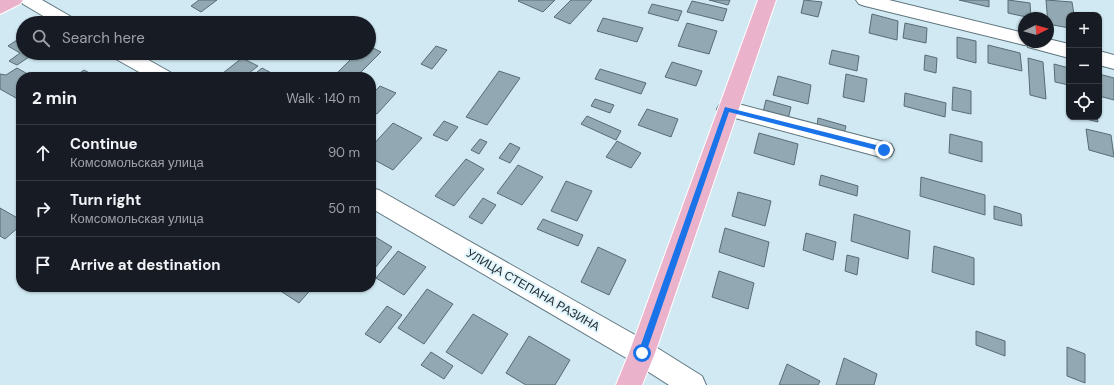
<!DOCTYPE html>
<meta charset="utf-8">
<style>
:root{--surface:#171b24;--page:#242831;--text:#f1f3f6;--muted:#9ea1a6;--line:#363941}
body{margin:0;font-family:"DM Sans",sans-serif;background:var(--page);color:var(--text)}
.controls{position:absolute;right:12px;top:12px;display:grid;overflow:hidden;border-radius:8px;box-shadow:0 1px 3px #0004}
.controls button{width:36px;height:36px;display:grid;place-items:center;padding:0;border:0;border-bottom:1px solid var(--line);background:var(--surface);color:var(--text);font:20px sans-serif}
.compass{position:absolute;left:1018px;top:12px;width:36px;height:36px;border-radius:50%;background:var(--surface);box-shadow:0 1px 3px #0004;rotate:85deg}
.stop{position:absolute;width:12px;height:12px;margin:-9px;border:3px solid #1a73e8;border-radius:50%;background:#fff}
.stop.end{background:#1a73e8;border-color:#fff;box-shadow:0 1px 4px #0008}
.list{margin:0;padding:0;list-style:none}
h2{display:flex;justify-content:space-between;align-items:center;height:52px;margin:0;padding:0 16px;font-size:17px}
h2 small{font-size:13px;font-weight:400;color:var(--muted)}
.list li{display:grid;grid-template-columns:26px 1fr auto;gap:12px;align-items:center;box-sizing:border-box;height:56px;padding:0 16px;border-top:1px solid var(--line)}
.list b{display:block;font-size:15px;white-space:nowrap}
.list p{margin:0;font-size:13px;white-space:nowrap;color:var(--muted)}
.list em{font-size:13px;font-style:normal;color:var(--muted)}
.icon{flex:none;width:22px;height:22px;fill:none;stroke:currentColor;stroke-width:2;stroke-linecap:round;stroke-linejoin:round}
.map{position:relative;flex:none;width:1114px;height:385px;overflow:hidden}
.search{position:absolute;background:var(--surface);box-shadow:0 1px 3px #0004;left:16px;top:16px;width:360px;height:44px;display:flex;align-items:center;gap:10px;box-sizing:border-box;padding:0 14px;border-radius:22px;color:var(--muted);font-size:15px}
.panel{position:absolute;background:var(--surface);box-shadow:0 1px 3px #0004;left:16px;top:72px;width:360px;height:220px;border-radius:16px}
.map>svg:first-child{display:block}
</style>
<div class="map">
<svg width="1114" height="385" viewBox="0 0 1114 385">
<rect width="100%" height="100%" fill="#d0e9f3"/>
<g fill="#92a9b3" stroke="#576d76">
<polygon points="199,0 217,0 201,12 191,6"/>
<polygon points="519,0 555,0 543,12 518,1"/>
<polygon points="571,0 592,0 570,24 554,17"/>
<polygon points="709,0 730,0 728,5"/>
<polygon points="804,0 822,2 818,17 801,13"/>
<polygon points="959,0 989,0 989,7"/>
<polygon points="1008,0 1030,3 1031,18 1008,13"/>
<polygon points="1046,0 1072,2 1074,15 1069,15 1069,28 1048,24"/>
<polygon points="692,1 727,9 723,21 687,12"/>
<polygon points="652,4 682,11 678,21 648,13"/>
<polygon points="872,14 898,21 897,40 869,33"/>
<polygon points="603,18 643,28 637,42 597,31"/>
<polygon points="687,23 717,31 709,54 678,46"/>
<polygon points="905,23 927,28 926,43 903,38"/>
<polygon points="23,36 23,53 35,53 17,65 9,61 20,53 8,46"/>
<polygon points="957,37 976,41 976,63 957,58"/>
<polygon points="988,45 1020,53 1022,71 988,63"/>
<polygon points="369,46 381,52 356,77 333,77 357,53 369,53"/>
<polygon points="436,46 447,50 432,69 421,64"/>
<polygon points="832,50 859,56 857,71 829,64"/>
<polygon points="187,53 204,53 197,58"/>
<polygon points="925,55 937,58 936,73 924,70"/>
<polygon points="242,58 258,66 244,77 231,77 223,73"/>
<polygon points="1028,58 1043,62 1046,99 1030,95"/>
<polygon points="672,62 702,71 696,86 665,77"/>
<polygon points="1054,64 1069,68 1069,85 1055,82"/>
<polygon points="17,68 33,77 21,77 21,95 16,98 0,89 0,74 6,75"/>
<polygon points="262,68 279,77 251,77"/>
<polygon points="600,69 646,83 641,94 595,79"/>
<polygon points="84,70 93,75 91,77 74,77"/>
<polygon points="499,71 520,78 487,125 466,117"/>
<polygon points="846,74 867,79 864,102 843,97"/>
<polygon points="1099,74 1114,78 1114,100 1099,96"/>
<polygon points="778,76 811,85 808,104 773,95"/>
<polygon points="380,86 396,93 377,114 371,111 371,95"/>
<polygon points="953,87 971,91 971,114 952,110"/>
<polygon points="905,93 946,103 945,117 904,106"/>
<polygon points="595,99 614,105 610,113 591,106"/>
<polygon points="766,100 791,107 788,119 763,112"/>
<polygon points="647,109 678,119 671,137 638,125"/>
<polygon points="587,116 621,131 616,140 581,124"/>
<polygon points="1085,117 1097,117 1098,122 1086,119"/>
<polygon points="818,118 846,126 844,134 817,127"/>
<polygon points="444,121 458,127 447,141 433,135"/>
<polygon points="393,123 422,138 393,170 371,158 371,147"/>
<polygon points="1086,129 1111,135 1114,157 1089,150"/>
<polygon points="759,133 798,144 794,165 754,153"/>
<polygon points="950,134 982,142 982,162 949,153"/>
<polygon points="480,139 487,142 479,154 471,150"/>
<polygon points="617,141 641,153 631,168 606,157"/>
<polygon points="510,143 520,148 510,163 499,158"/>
<polygon points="466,159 484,169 454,206 435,196"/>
<polygon points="518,165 543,177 522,205 497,193"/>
<polygon points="821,175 858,186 857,196 819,185"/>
<polygon points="921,177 985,195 985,215 920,196"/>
<polygon points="566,181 592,191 577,221 551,211"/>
<polygon points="738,192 771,201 765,226 732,216"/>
<polygon points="483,198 496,205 482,224 469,217"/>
<polygon points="994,206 1021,214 1022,226 994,219"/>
<polygon points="0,208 21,220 21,225 5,239 0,236"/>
<polygon points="854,214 910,231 908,259 851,241"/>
<polygon points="543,219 583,235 578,246 537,229"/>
<polygon points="725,228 769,242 764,267 719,252"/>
<polygon points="806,233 836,242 833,260 803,250"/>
<polygon points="372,235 392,247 371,273 371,237"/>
<polygon points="934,246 974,258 974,285 932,272"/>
<polygon points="598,247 626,260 609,295 581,282"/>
<polygon points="398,251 426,267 404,295 376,278"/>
<polygon points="847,255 859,258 857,275 845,271"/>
<polygon points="719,271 754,283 748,309 712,297"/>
<polygon points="277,287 313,287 299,303 276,288"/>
<polygon points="427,289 453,304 424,344 398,328"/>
<polygon points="387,306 402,315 380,343 365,334"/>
<polygon points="473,314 508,334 482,374 446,352"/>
<polygon points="976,331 1005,341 1005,356 976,345"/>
<polygon points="529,336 570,360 555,385 526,385 506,373"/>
<polygon points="1067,347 1085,354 1085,383 1067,376"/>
<polygon points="431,352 453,366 444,379 421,365"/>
<polygon points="844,358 877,374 874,385 836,385"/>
<polygon points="787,364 820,381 818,385 779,385"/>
</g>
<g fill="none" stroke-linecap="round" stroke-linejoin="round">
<defs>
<g id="minor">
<polygon points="20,0 42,0 75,19 78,23 55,23 23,4"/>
<polygon points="856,0 889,0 1024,33 1024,42 1048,42 1048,39 1069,44 1069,58 1028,47 1027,44 1024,45 865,6 859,4"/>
<polygon points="1099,51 1114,55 1114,69 1099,65"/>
<polygon points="112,53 136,53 170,72 173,77 148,77 114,58"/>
<polygon points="727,101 884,142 891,144 894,150 891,156 884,158 720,114 717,109 720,104"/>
<polygon points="371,188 379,190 651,344 702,376 706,385 669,385 633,362 371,208"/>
</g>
<g id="major">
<polygon points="0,0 23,0 20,4 0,14"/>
<polygon points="758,0 776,0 655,353 642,385 616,385 629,353"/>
</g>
</defs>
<use href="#minor" stroke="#5f757e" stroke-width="2"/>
<use href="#major" stroke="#fff" stroke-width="2"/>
<use href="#minor" fill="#fff" fill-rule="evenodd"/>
<use href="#major" fill="#ebb3cb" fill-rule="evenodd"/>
</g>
<polygon fill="#1a73e8" points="725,107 884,147 887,150 884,152 729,112 646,353 642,356 638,353"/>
<g text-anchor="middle" stroke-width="4" stroke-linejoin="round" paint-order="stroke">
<g font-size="12" fill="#242e32" stroke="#e1f5fd">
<text transform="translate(533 290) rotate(30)" y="4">УЛИЦА СТЕПАНА РАЗИНА</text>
</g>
</g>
</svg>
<div class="controls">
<button>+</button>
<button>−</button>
<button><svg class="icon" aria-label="locate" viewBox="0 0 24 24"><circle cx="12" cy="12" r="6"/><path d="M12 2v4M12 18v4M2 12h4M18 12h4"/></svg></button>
</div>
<svg class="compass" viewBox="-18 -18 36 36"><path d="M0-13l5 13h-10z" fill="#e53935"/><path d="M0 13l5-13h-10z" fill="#9ea1a6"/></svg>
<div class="stop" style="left:642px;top:353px"></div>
<div class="stop end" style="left:884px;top:150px"></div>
<div class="search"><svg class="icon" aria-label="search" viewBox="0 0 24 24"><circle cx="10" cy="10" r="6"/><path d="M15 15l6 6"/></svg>Search here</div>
<section class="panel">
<h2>2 min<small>Walk · 140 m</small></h2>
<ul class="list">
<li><svg class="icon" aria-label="ahead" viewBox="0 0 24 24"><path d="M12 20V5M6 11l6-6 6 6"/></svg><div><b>Continue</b><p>Комсомольская улица</p></div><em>90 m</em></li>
<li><svg class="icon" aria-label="right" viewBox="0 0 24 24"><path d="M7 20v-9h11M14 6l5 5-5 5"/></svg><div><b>Turn right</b><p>Комсомольская улица</p></div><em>50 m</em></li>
<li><svg class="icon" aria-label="arrive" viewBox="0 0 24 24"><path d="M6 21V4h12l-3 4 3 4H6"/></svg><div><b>Arrive at destination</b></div></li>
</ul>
</section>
</div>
